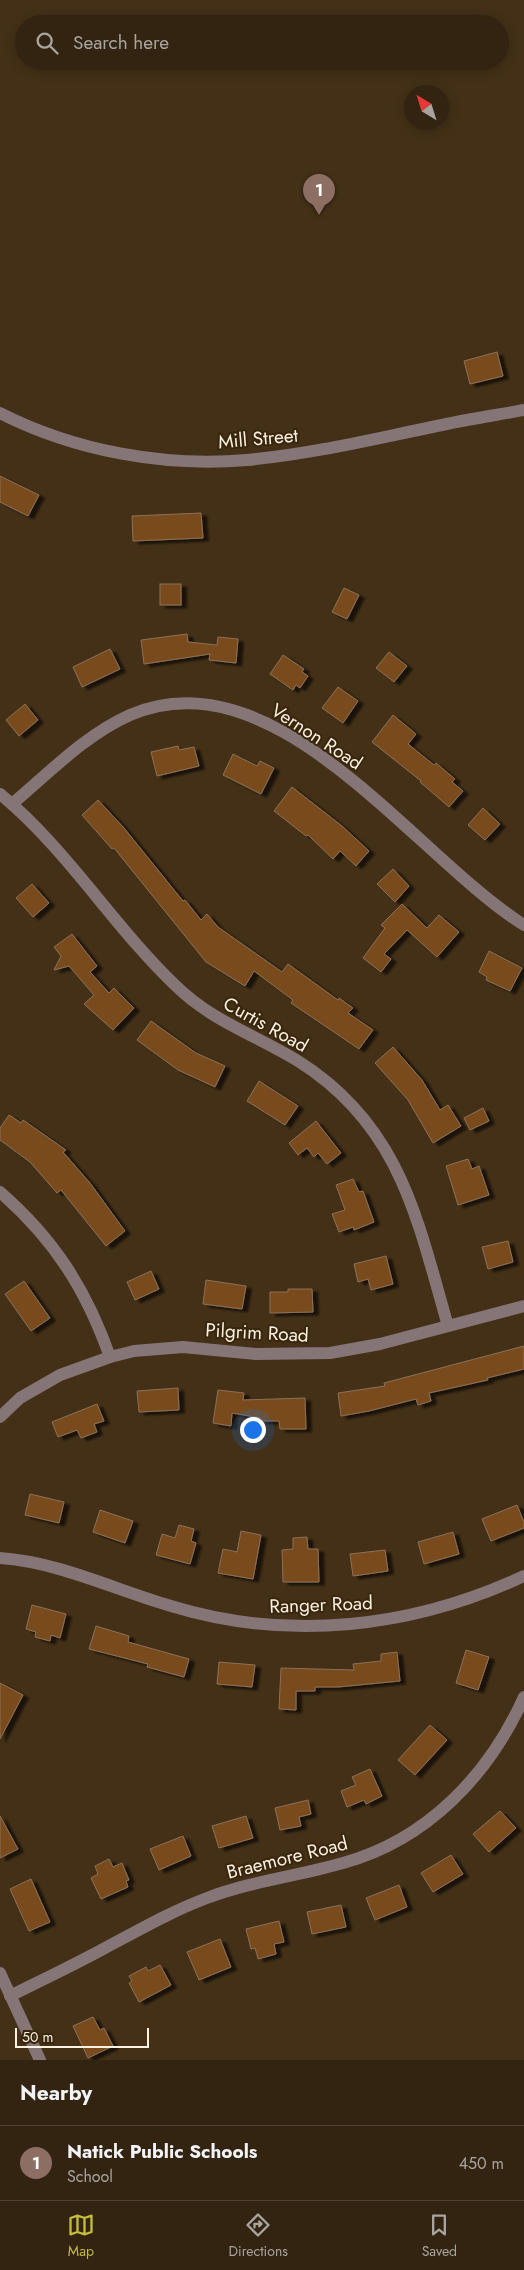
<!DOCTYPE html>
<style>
:root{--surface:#322411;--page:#3d301f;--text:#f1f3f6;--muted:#a8a49f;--line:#4d4131;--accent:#c5bc3d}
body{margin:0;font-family:Jost,sans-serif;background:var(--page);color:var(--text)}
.compass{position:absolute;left:404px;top:85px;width:45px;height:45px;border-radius:50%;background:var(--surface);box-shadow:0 2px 12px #0003;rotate:322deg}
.scale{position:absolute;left:15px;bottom:12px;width:134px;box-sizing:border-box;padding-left:5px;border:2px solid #fcf0e1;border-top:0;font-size:14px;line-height:18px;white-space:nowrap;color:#fcf0e1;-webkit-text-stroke:4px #38260d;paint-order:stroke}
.you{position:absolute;left:252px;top:1429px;width:18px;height:18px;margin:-12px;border:4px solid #fff;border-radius:50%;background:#1a73e8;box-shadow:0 0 0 8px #1a73e833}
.badge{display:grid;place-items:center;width:32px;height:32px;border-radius:50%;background:var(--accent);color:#fff;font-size:16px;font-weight:700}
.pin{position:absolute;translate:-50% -41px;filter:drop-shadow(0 1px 2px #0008)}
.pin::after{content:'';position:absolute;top:26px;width:18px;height:15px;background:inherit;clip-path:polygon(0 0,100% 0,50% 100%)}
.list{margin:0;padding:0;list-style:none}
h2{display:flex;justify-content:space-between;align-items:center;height:65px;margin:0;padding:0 20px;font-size:21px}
h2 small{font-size:16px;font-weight:400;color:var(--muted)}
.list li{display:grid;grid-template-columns:32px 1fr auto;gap:15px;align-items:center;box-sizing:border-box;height:75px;padding:0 20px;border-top:1px solid var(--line)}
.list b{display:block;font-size:19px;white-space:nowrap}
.list p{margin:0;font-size:16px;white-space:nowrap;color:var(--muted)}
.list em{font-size:16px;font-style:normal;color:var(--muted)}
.icon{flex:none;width:28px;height:28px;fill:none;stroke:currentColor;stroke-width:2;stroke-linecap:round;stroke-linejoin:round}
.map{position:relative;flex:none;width:524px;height:2060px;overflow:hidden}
.search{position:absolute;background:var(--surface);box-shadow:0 2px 12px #0003;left:15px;right:15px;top:15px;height:55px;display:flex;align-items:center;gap:12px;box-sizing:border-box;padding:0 18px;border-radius:28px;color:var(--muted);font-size:19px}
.sheet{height:140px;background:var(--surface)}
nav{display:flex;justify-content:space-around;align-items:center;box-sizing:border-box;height:70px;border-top:1px solid var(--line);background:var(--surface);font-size:14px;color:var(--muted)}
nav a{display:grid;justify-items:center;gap:2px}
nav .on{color:var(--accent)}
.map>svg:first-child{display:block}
</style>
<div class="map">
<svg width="524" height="2060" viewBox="0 0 524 2060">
<defs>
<filter id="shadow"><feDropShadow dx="5.5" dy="3" stdDeviation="1" flood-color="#0009"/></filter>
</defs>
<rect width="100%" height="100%" fill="#433017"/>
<g fill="#794b1c" stroke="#8b715a" filter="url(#shadow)">
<polygon points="497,352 503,376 470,384 464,361"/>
<polygon points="0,476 39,495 28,516 0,502"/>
<polygon points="201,513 203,538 133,541 132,516"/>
<rect x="160" y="584" width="21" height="21"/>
<polygon points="344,588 359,595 347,619 332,612"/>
<polygon points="187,634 188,642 217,645 218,637 238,639 236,663 209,660 210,654 144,664 141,640"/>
<polygon points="110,649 120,669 82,687 73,667"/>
<polygon points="389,652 407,666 394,682 376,668"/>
<polygon points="283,655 304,669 302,672 308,676 300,688 296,685 293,690 270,674"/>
<polygon points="338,687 358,701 343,723 322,708"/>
<polygon points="25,704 38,720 19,736 6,720"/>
<polygon points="393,715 416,734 408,744 434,765 436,763 455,779 452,782 463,791 449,807 420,782 421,781 372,742"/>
<polygon points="178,746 179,750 194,747 199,766 157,776 151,752"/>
<polygon points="233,754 257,766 260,761 274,768 261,794 223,775"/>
<polygon points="292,787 342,826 369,851 356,866 340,851 333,859 308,835 306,836 274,811"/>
<polygon points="98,800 124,828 183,901 185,900 201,920 207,914 218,927 282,972 288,964 338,1000 339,998 353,1008 348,1013 373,1030 359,1049 291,1003 293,1000 254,971 245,986 206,962 114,848 112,849 82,815"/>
<polygon points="483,808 500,824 485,840 468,825"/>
<polygon points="393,869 409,886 395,902 377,884"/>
<polygon points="32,884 49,903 33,917 16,898"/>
<polygon points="402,904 427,928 439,915 459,932 437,957 407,930 384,954 391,959 381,972 363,958 385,928 381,925"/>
<polygon points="72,934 97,966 90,972 109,993 114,988 134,1008 113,1030 84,1004 94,995 69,966 54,970 61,956 54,947"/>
<polygon points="489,951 522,968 510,991 486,980 487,977 479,972"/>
<polygon points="151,1021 196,1053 225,1066 215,1087 178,1070 137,1040"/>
<polygon points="393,1047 422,1080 440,1110 448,1105 461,1126 433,1143 408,1100 375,1063"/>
<polygon points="259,1081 298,1106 285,1125 247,1101"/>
<polygon points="483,1108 489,1121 470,1130 464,1118"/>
<polygon points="9,1115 21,1123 23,1120 66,1150 63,1152 90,1183 125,1231 106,1246 61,1190 57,1193 30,1162 0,1140 0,1128"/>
<polygon points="316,1121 341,1153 327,1164 318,1153 314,1157 307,1148 298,1155 289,1143"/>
<polygon points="468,1159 472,1169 479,1166 489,1195 458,1205 446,1166"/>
<polygon points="353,1179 359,1192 363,1191 374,1222 354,1230 353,1227 339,1232 332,1214 345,1210 336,1185"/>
<polygon points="508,1241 513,1262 488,1269 482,1247"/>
<polygon points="386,1256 393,1284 371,1290 368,1279 358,1282 354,1264"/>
<polygon points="151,1271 159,1289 135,1300 127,1282"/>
<polygon points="206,1280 246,1286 242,1309 203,1304"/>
<polygon points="24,1281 50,1318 31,1331 5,1294"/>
<polygon points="288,1289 312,1289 313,1312 270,1313 270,1292 288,1292"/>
<polygon points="524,1346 524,1369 487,1378 488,1380 429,1393 431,1401 418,1405 416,1399 369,1411 341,1416 338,1393 385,1386 384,1383"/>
<polygon points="178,1388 179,1410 139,1412 137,1391"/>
<polygon points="218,1390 244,1393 243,1400 305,1398 306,1429 280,1429 279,1421 261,1421 261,1418 232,1413 231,1426 213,1423"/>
<polygon points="97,1404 104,1421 94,1424 97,1432 81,1438 77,1430 58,1437 52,1422"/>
<polygon points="30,1494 64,1502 59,1523 25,1515"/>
<polygon points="517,1505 524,1522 524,1528 491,1541 482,1519"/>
<polygon points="100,1510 133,1521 125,1543 93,1532"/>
<polygon points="179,1525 194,1529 191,1541 196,1543 190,1564 156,1555 162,1534 175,1538"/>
<polygon points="241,1531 261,1535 253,1579 218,1573 223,1549 237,1552"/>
<polygon points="453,1532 459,1554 424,1564 418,1542"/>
<polygon points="307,1537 308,1549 318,1549 319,1582 283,1582 282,1550 293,1549 293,1538"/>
<polygon points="385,1550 388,1571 353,1576 350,1554"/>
<polygon points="32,1605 66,1614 60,1638 51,1635 50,1641 35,1637 36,1632 26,1629"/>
<polygon points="96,1626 129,1636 128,1642 189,1659 184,1677 147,1667 148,1664 89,1649"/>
<polygon points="466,1650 489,1657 478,1690 456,1683"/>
<polygon points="397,1652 400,1681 338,1687 315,1687 315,1691 296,1691 296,1710 279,1709 281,1668 354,1670 353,1664 381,1661 381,1654"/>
<polygon points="219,1662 255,1665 252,1687 217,1684"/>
<polygon points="0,1683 23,1695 0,1739"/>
<polygon points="430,1725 447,1740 415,1775 398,1760"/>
<polygon points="370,1769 382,1796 366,1804 364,1800 347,1807 341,1791 356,1785 352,1777"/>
<polygon points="308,1800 311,1814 299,1817 301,1826 280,1830 275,1808"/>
<polygon points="500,1811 516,1828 489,1852 473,1834"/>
<polygon points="0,1816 18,1849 0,1858"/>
<polygon points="246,1816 253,1838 219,1848 212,1826"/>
<polygon points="183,1836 191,1856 159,1870 150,1849"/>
<polygon points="451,1855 463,1874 433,1892 421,1873"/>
<polygon points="109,1859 113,1867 122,1863 129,1880 126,1881 128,1887 101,1899 91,1878 98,1874 95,1866"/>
<polygon points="31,1879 50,1922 29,1931 10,1889"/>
<polygon points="399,1885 407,1907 375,1920 366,1898"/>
<polygon points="341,1905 346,1927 312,1934 307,1912"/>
<polygon points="279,1921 284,1942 274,1944 276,1954 258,1959 255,1948 251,1949 246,1929"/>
<polygon points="220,1939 231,1967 199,1980 187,1952"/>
<polygon points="160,1965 171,1985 139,2002 129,1983 132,1981 129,1976 146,1967 148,1971"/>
<polygon points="93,2017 100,2030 104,2028 113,2046 88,2058 73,2026"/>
</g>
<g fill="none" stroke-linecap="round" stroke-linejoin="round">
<g stroke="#867577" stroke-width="12">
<path d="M0,413C75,451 163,467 247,460C313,454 377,438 442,425C469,419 497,415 524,410"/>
<path d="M0,794C67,849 113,926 176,986C213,1022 256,1035 298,1061C400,1125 417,1218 448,1326"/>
<path d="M12,804C49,773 85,735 130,715C276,652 415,857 524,925"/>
<path d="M0,1192C54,1239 86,1289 110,1357"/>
<polyline points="0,1417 20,1398 60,1375 110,1357 134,1351 183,1347 256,1354 330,1353 380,1344 524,1306"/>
<path d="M0,1558C59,1562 115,1590 171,1606C289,1642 413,1628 524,1576"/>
<polyline points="0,1973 40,2060"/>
<path d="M10,1996C42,1980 74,1965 105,1948C139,1930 172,1911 207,1898C252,1881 298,1876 343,1863C427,1840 489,1775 524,1697"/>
</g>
</g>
<g text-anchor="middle" stroke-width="4" stroke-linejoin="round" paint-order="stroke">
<g font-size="19" fill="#fcf0e1" stroke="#38260d">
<text transform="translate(258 438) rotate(-5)" y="7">Mill Street</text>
<text transform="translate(317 736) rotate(33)" y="7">Vernon Road</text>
<text transform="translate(266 1024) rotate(29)" y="7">Curtis Road</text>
<text transform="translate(257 1332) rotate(3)" y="7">Pilgrim Road</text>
<text transform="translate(321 1604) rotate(-2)" y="7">Ranger Road</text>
<text transform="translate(287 1857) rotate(-14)" y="7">Braemore Road</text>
</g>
</g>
</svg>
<svg class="compass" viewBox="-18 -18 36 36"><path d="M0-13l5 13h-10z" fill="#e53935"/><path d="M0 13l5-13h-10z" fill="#a8a49f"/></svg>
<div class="scale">50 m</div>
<div class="you"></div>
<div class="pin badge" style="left:319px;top:215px;background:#8d6e63">1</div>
<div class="search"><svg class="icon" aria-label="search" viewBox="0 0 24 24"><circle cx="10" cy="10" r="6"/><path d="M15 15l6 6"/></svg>Search here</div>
</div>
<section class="sheet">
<h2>Nearby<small></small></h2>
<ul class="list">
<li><span class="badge" style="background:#8d6e63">1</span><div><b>Natick Public Schools</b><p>School</p></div><em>450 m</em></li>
</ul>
</section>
<nav>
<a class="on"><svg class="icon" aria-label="map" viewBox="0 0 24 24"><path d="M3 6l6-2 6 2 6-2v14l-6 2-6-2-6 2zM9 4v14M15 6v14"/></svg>Map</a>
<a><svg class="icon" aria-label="directions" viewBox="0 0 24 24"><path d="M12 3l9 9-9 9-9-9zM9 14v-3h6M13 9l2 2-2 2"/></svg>Directions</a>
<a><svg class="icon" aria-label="saved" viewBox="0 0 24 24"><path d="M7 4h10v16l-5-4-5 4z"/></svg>Saved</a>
</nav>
